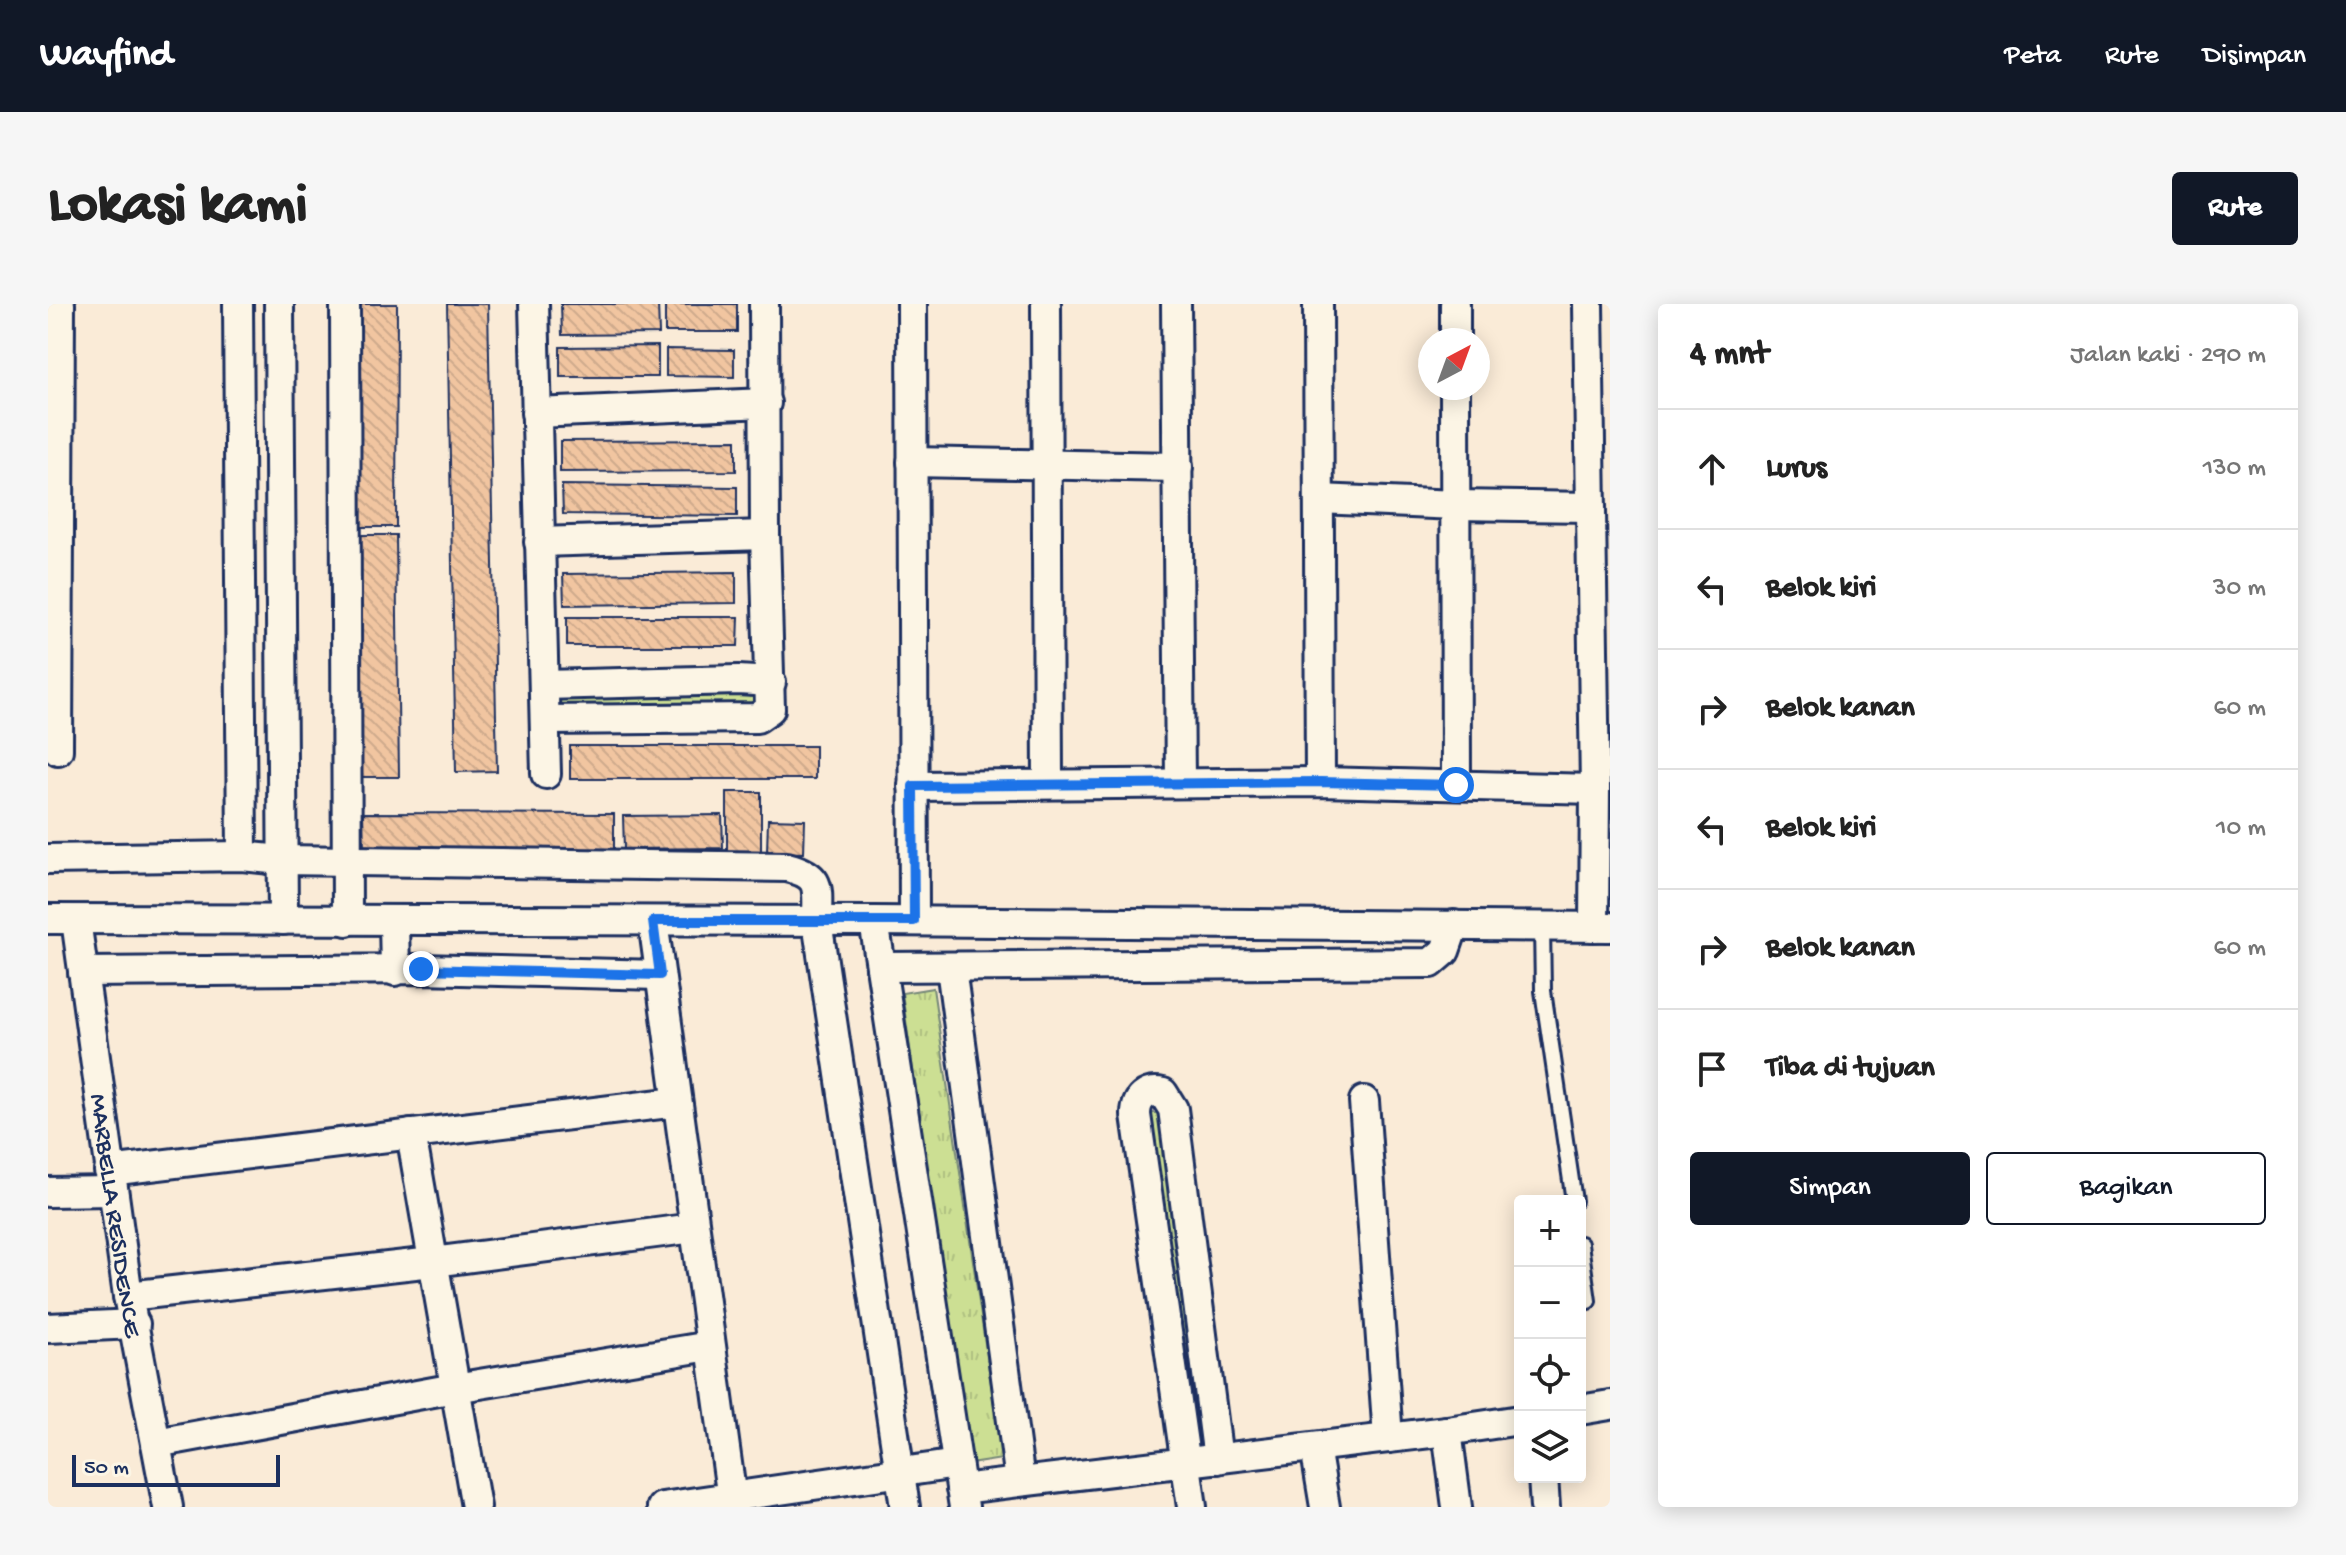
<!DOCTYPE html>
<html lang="id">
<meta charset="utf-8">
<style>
:root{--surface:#fff;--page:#f6f6f6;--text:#222;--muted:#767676;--line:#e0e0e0;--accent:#111827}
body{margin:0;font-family:"Gochi Hand",sans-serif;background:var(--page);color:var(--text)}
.controls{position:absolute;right:24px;bottom:24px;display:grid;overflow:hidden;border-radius:8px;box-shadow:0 4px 20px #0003}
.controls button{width:72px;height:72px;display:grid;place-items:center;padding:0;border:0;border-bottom:2px solid var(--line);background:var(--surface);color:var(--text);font:40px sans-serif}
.compass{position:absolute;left:1370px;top:24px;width:72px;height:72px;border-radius:50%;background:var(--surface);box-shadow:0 4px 20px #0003;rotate:41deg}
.scale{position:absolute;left:24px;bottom:20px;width:208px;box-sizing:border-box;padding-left:8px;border:4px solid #1b2f5e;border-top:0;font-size:22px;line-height:28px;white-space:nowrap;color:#1b2f5e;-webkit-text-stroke:6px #fcf5e5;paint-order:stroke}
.stop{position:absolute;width:24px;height:24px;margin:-18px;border:6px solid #1a73e8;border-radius:50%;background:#fff}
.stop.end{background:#1a73e8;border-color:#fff;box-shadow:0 2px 8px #0008}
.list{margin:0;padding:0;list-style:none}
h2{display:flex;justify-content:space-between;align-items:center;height:104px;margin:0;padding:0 32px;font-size:34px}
h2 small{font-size:26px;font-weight:400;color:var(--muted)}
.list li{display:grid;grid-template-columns:52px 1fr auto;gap:24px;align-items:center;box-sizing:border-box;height:120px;padding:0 32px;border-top:2px solid var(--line)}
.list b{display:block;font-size:30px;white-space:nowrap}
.list em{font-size:26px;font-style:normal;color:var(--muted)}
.actions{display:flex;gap:16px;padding:24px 32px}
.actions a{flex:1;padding:18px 0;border:2px solid var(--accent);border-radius:8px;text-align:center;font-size:28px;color:var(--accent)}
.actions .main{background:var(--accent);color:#fff}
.icon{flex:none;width:44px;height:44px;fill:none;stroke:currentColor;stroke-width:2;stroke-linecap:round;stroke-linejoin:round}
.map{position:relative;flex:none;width:1562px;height:1203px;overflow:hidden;border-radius:8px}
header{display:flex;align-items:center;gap:48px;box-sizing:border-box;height:112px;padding:0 40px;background:var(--accent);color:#fff}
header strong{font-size:38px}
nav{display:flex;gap:44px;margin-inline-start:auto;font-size:28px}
.intro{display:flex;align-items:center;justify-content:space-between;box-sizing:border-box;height:192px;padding:0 48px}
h1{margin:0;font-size:56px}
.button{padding:20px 36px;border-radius:8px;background:var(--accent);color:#fff;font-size:28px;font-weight:700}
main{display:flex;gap:48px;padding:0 48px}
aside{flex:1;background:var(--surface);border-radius:8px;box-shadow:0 4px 20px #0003}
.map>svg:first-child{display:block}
</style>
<header>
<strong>Wayfind</strong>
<nav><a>Peta</a><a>Rute</a><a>Disimpan</a></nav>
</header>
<div class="intro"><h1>Lokasi kami</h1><a class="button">Rute</a></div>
<main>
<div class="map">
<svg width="1562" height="1203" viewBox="0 0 1562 1203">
<defs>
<pattern id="grass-tufts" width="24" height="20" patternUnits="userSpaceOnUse" patternTransform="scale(2)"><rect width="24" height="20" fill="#ccdf93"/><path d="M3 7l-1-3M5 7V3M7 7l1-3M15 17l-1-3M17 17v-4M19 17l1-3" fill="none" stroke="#afc081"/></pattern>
<pattern id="building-back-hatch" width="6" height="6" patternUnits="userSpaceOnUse" patternTransform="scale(2)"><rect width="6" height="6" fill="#f1c5a0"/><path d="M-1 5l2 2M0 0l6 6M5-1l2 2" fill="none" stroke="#ceaa8c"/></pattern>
</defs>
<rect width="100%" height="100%" fill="#faebd7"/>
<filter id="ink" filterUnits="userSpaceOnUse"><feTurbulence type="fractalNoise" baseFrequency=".0125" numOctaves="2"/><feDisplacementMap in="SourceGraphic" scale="16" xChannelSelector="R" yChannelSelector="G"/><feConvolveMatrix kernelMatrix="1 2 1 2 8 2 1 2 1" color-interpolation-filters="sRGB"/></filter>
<g filter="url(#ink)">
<g fill="url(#grass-tufts)" stroke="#748778" stroke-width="2">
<polygon points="713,386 713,406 512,407 512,388"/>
<polygon points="885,684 954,1155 922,1160 854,689"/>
<polygon points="1114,808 1156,1130 1141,1132 1099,810"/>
</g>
<g fill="url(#building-back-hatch)" stroke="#1b2f5e" stroke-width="2">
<polygon points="304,0 349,0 348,223 304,223"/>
<polygon points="399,0 440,0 449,467 408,468"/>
<polygon points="513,0 610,0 611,30 514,31"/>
<rect x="617" y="0" width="72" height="28"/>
<polygon points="610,42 610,73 512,73 512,43"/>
<polygon points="618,45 686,46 686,73 618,72"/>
<polygon points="688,136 688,167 512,168 512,137"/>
<polygon points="514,181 689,183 689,212 515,210"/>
<polygon points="307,231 348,231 351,473 310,473"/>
<polygon points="688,268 688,299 516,301 515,270"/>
<polygon points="519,313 691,313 690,342 519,342"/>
<rect x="522" y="442" width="245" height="33"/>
<polygon points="679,488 713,488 713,551 679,550"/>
<polygon points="315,509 566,510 566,546 316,545"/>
<polygon points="674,511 675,544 576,545 575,512"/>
<polygon points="720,515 757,516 756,549 719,548"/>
</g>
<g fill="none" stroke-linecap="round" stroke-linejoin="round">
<defs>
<g id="lane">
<polyline points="1494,622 1495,687 1526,897"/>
<polyline points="1532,940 1540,997"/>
</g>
<g id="street">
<polyline points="190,0 194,552"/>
<polyline points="231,0 235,616"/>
<polyline points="297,0 299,617"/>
<polyline points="486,0 498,470"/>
<polyline points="864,0 866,617"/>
<polyline points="998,0 1000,480"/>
<polyline points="1128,0 1132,479"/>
<polyline points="1270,0 1272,478"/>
<polyline points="1407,0 1407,36"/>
<polyline points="1540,0 1547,485 1546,623"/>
<polyline points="1407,84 1408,481"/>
<polyline points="488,109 718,99"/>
<polyline points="864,158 1130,163"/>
<polyline points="1271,195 1408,201 1543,203"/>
<polyline points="491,238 717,231"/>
<polyline points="496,381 690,376 723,378"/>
<polyline points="497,416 709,414 722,405 717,231 716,0"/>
<polyline points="10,446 12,0"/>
<polyline points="865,482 1272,478 1547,485"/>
<path d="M0,555L194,552L233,556L739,563C775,572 769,584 769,617L857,1203"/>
<polyline points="0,615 826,617 1562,623"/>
<path id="s1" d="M28,616L80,992L120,1203"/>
<polyline points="346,617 347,667"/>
<polyline points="605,617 685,1203"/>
<polyline points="826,617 916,1203"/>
<polyline points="833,663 1383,659 1397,647 1406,621"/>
<polyline points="903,664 972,1177"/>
<polyline points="35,668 373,665 612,671"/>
<polyline points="1316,797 1340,1134"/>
<polyline points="363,830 428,1203"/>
<polyline points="61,867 629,798"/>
<polyline points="0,888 64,887"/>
<polyline points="80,992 385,958 646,924"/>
<polyline points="0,1024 87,1020"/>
<polyline points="1532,1106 1562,1101"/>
<polyline points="1399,1127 1409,1203"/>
<polyline points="108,1139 407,1084 662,1042"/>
<polyline points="1267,1143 1277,1203"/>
<polyline points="1495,1173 1497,1203"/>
<polyline points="913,1185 1399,1127 1472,1116"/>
<polyline points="614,1203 909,1160"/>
<path d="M1144,1203L1088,811C1088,795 1098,785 1115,789L1125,805L1170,1155"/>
</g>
</defs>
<use href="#lane" stroke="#1b2f5e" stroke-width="20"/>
<use href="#street" stroke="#1b2f5e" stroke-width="34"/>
<use href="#lane" stroke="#fcf5e5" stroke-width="14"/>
<use href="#street" stroke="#fcf5e5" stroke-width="28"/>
</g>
</g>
<g fill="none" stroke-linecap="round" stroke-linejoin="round" filter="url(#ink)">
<polyline stroke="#1a73e8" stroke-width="10" points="373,665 612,671 605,617 866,617 865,482 1272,478 1408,481"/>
</g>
<g text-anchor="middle" stroke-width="8" stroke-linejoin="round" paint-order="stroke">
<g font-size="26" fill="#1b2f5e" stroke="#fcf5e5">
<text dy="9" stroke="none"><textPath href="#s1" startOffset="298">MARBELLA RESIDENCE</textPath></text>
</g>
</g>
</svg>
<div class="controls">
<button>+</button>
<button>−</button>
<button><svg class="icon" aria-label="locate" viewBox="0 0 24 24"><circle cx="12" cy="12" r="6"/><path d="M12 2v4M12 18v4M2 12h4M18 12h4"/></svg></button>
<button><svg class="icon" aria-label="layers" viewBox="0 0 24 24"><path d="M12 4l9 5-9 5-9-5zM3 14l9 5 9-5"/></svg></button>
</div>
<svg class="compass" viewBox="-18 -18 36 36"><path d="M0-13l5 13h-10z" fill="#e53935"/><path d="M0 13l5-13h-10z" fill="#767676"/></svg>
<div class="scale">50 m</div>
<div class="stop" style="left:1408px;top:481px"></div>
<div class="stop end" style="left:373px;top:665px"></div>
</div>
<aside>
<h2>4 mnt<small>Jalan kaki · 290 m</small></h2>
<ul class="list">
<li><svg class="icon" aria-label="ahead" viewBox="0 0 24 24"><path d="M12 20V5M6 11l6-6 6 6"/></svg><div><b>Lurus</b></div><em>130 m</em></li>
<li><svg class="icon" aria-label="left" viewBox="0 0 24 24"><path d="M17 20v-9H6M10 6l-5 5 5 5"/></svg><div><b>Belok kiri</b></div><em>30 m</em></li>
<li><svg class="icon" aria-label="right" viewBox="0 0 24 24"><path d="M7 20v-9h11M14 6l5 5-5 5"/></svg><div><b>Belok kanan</b></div><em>60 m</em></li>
<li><svg class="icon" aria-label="left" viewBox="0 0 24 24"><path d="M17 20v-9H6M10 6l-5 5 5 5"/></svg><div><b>Belok kiri</b></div><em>10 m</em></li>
<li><svg class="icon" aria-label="right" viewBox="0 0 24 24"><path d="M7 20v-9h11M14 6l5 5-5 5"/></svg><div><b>Belok kanan</b></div><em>60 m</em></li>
<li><svg class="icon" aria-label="arrive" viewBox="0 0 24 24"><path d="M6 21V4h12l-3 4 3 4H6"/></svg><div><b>Tiba di tujuan</b></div></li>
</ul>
<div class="actions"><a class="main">Simpan</a><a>Bagikan</a></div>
</aside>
</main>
